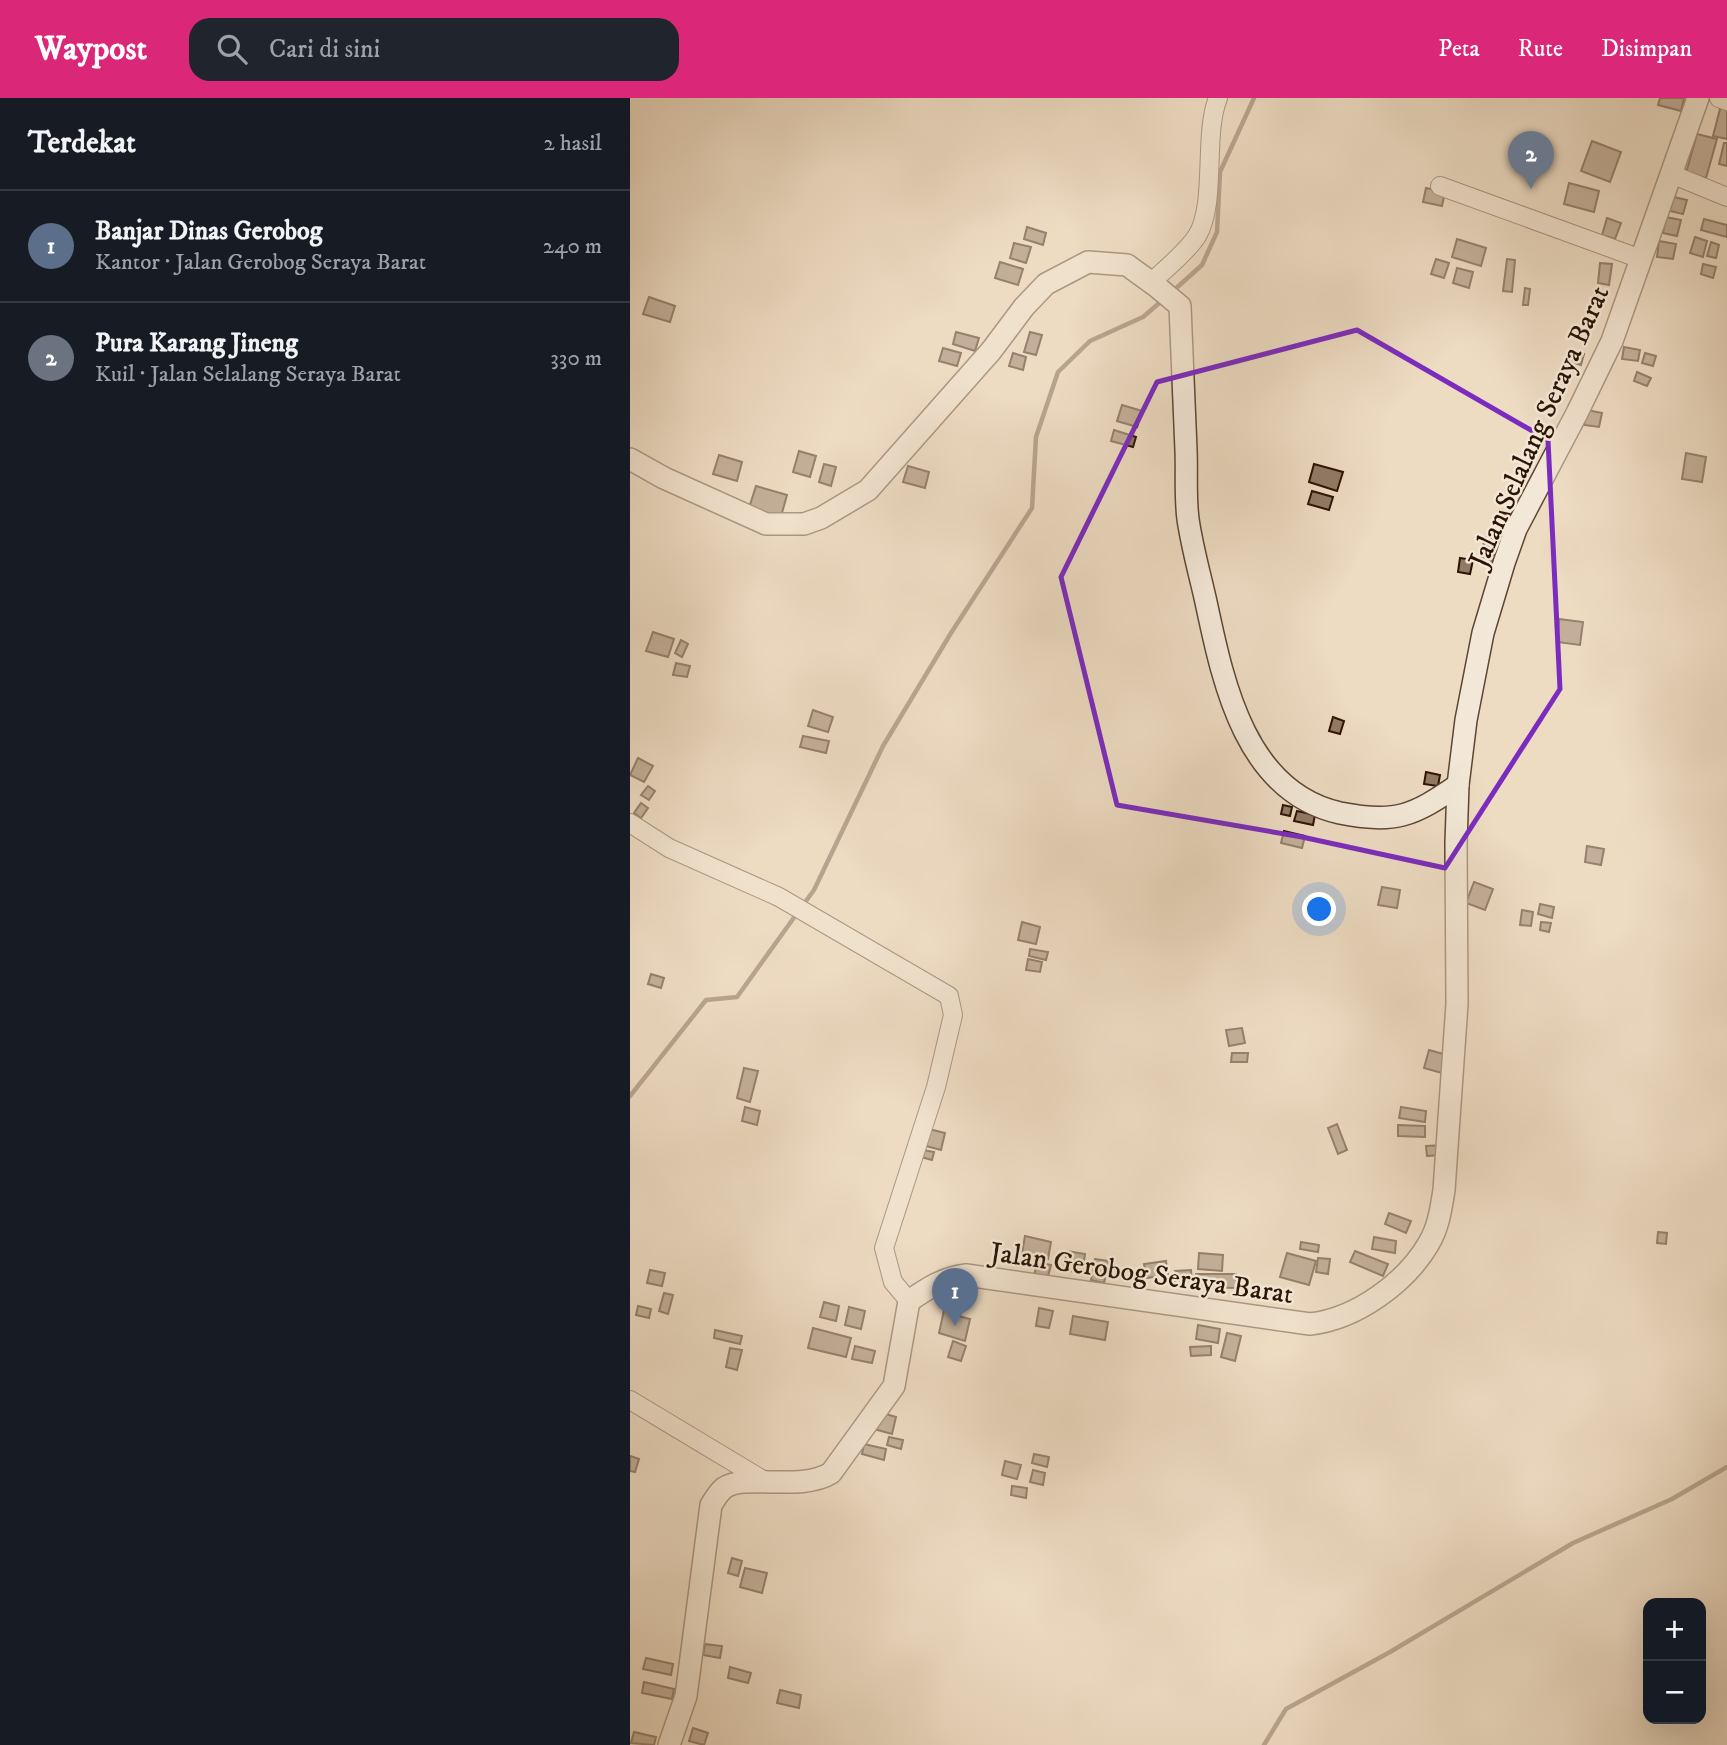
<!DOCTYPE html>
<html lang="id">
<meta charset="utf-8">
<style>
:root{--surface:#171b24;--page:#20242c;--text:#f1f3f6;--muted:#9ea1a6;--line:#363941;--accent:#db2777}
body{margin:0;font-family:"IM FELL DW Pica",serif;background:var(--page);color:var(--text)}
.controls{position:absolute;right:21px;bottom:21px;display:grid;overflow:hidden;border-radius:14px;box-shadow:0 7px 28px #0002}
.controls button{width:63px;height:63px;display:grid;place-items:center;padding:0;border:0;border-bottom:2px solid var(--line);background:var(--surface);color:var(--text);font:35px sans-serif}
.you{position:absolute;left:690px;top:812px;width:24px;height:24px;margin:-18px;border:5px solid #fff;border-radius:50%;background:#1a73e8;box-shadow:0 0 0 10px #1a73e833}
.badge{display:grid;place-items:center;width:46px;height:46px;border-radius:50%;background:var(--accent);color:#fff;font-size:23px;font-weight:700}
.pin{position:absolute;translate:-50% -58px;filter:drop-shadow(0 2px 4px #0008)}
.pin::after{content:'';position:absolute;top:37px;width:24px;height:21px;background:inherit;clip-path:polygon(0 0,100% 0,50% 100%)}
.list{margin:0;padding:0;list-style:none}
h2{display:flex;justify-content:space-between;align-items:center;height:91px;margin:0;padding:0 28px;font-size:30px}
h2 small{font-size:23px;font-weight:400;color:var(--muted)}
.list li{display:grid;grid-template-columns:46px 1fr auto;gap:21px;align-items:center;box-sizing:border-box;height:112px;padding:0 28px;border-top:2px solid var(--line)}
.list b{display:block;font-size:26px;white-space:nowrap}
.list p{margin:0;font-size:23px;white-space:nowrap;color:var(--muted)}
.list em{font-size:23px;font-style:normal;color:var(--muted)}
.icon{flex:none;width:38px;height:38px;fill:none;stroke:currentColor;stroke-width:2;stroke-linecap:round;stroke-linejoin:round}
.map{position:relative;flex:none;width:1097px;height:1647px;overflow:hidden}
header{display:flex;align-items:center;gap:42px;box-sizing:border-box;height:98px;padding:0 35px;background:var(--accent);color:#fff}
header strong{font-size:33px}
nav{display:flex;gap:38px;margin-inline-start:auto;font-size:24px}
.search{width:490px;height:63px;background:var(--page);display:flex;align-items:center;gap:18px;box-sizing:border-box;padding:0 24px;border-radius:21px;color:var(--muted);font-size:26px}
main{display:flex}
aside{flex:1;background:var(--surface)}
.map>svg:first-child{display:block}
</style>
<header>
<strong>Waypost</strong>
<div class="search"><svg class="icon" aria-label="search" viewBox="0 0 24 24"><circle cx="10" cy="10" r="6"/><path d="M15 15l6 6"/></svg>Cari di sini</div>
<nav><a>Peta</a><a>Rute</a><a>Disimpan</a></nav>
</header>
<main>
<aside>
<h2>Terdekat<small>2 hasil</small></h2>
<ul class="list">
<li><span class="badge" style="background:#5c6f8a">1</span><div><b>Banjar Dinas Gerobog</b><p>Kantor · Jalan Gerobog Seraya Barat</p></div><em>240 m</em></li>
<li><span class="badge" style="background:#6b7280">2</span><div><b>Pura Karang Jineng</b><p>Kuil · Jalan Selalang Seraya Barat</p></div><em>330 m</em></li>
</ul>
</aside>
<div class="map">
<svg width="1097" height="1647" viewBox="0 0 1097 1647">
<rect width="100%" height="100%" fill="#eddbc2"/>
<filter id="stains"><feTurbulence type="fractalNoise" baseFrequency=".00286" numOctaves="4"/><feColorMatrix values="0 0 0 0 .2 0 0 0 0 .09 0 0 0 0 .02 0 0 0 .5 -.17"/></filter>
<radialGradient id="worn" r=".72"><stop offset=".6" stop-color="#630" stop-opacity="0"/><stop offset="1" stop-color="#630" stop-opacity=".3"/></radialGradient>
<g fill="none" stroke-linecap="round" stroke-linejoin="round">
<g stroke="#78634f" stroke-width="4.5">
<polyline points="543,193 572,167 587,134 590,74 624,0"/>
<polyline points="173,807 184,792 253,648 321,535 402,410 406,339 428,274 460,243 513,219 534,201"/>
<polyline points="0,998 76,902 107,899 168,814"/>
<polyline points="634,1647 656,1611 760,1554 943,1445 1042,1401 1097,1369"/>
</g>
</g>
<g fill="#907b66" stroke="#2b1403" stroke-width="2">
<polygon points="1030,0 1054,0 1051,13 1028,7"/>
<polygon points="1091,7 1097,8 1097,41 1083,38"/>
<polygon points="1067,36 1087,41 1076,80 1056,75"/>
<polygon points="962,43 991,54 980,84 951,73"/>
<polygon points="1094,45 1097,45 1097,68 1089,66"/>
<polygon points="939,85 969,93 964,114 934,106"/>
<polygon points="796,90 815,94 812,108 793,104"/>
<polygon points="1035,97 1057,102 1053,116 1032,111"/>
<polygon points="1036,119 1051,122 1047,138 1033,135"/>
<polygon points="977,120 991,125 985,141 972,137"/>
<polygon points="1074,121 1097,127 1097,139 1071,132"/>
<polygon points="397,129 416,135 413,147 394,141"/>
<polygon points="1065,139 1077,143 1073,159 1060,155"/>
<polygon points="827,141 856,150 851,168 822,159"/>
<polygon points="1029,143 1046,146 1043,161 1027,159"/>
<polygon points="1081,144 1089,147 1086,160 1077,158"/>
<polygon points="384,145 401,149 396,165 380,160"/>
<polygon points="806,161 819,165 814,180 801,176"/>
<polygon points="877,161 885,162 882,194 873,193"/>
<polygon points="370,164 393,171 388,187 365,180"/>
<polygon points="970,165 982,166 979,187 968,185"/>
<polygon points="1073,166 1086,169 1083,180 1071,176"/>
<polygon points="827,170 843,174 839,190 823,185"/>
<polygon points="895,190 900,191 898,207 893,207"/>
<polygon points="19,199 45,208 40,224 13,216"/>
<polygon points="326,234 349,240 345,253 323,246"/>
<polygon points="400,234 412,237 406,257 394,254"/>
<polygon points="994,249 1010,252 1008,263 992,261"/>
<polygon points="313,250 331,255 327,268 309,263"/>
<polygon points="941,252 954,256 951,267 938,263"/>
<polygon points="383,255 396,259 393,272 379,268"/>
<polygon points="1015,255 1026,258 1023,268 1012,265"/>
<polygon points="1007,274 1021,280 1017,288 1004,283"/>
<polygon points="492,307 512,313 507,329 487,323"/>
<polygon points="957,312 972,315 969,329 954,327"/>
<polygon points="484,332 506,339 503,349 481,343"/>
<polygon points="169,353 186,358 180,379 163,374"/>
<polygon points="1056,355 1076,359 1072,384 1052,381"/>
<polygon points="89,357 112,364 107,383 83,376"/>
<polygon points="194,366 206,369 201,388 189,384"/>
<polygon points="684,366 713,374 707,393 679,384"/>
<polygon points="278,368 299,374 295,390 273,384"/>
<polygon points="126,388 157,397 150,422 118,413"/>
<polygon points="682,393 703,399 699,412 678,406"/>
<polygon points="870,414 884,417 882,429 868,427"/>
<polygon points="855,439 870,442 868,452 853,450"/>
<polygon points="852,454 865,457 863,467 850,465"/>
<polygon points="830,460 843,462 840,476 828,474"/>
<polygon points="929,521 953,524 950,547 927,544"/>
<polygon points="23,534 44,541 38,559 16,553"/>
<polygon points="51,542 58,546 52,559 45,555"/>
<polygon points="46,565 60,568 57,579 43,577"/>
<polygon points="183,612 203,619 198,634 178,628"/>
<polygon points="703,619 714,623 710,636 699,633"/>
<polygon points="173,638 199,643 196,655 170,649"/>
<polygon points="8,660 23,668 14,684 0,677"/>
<polygon points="796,674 810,677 808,688 794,686"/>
<polygon points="18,688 25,693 19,702 11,697"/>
<polygon points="11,705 18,710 11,720 4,715"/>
<polygon points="653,707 662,709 660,718 651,716"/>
<polygon points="667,713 685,717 683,727 664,723"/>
<polygon points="654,733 675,738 672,750 651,745"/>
<polygon points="957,748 974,751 971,767 955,764"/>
<polygon points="844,784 863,791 855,812 836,805"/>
<polygon points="752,789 770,792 767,810 748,807"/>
<polygon points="910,806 924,809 922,820 908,816"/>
<polygon points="892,812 903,814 901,828 890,827"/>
<polygon points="392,824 410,829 406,846 388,842"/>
<polygon points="911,824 921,825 919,834 910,832"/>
<polygon points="400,851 418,854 416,862 399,858"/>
<polygon points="398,861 412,864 410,874 396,872"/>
<polygon points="21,876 34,880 31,890 18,886"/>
<polygon points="612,930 615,945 599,948 596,932"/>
<polygon points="799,952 817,957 812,975 794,970"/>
<polygon points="602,955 618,955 617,964 601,964"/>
<polygon points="114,970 128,973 120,1004 107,1000"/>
<polygon points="115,1009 130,1013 127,1027 112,1023"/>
<polygon points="771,1009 796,1013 795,1024 769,1020"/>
<polygon points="707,1026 717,1052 708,1056 698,1030"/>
<polygon points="768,1027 795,1028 795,1039 768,1038"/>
<polygon points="299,1031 315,1035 311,1052 296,1048"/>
<polygon points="814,1047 815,1057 797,1058 796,1048"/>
<polygon points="293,1052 304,1054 302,1062 291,1059"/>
<polygon points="759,1115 781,1123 776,1135 755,1126"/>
<polygon points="1028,1134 1037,1135 1036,1146 1027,1145"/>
<polygon points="395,1138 421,1144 418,1161 392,1155"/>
<polygon points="744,1139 766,1143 765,1155 742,1151"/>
<polygon points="671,1144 689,1147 688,1154 670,1151"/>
<polygon points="437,1153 455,1156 452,1175 434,1172"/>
<polygon points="725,1153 758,1166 753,1178 720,1164"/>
<polygon points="569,1155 593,1157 592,1173 568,1171"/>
<polygon points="657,1155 686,1163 679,1187 650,1179"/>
<polygon points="688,1160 700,1161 698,1176 686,1174"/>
<polygon points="465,1161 479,1163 474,1185 461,1182"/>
<polygon points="536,1163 538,1177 516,1180 514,1166"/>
<polygon points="407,1164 421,1167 417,1182 404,1179"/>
<polygon points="20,1172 35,1175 32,1188 17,1185"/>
<polygon points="561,1172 562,1183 545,1183 545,1173"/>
<polygon points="566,1176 606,1176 606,1190 566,1189"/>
<polygon points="34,1195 43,1197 38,1216 29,1213"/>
<polygon points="316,1203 327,1205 324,1217 340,1221 335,1243 309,1235"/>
<polygon points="194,1204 209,1208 206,1223 190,1219"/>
<polygon points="8,1208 21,1211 19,1220 6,1217"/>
<polygon points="219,1209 235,1213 231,1231 215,1227"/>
<polygon points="409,1210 423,1213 419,1230 406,1228"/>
<polygon points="443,1218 478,1224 475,1242 440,1236"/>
<polygon points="568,1227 590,1231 588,1245 566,1241"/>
<polygon points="183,1230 221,1240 216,1259 178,1250"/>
<polygon points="85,1232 112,1238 110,1246 84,1240"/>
<polygon points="597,1235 611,1238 605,1263 591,1259"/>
<polygon points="323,1243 336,1248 331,1263 318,1259"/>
<polygon points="225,1248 245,1253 242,1265 222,1261"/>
<polygon points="581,1248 581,1257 561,1258 560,1249"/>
<polygon points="100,1250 112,1252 107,1272 96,1269"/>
<polygon points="249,1314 266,1319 262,1336 244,1331"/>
<polygon points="259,1339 273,1342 271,1351 257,1347"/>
<polygon points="234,1346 256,1351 254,1362 232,1356"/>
<polygon points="404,1356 419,1359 417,1369 402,1365"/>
<polygon points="0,1358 9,1361 5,1374 0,1373"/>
<polygon points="375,1363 391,1367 387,1381 372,1377"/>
<polygon points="403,1372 415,1375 413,1387 400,1384"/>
<polygon points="382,1388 397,1390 396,1400 381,1397"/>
<polygon points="102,1460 112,1463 108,1478 98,1475"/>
<polygon points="115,1470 137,1475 132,1495 110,1489"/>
<polygon points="75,1546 92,1548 90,1560 73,1557"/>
<polygon points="16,1560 43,1566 41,1577 13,1571"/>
<polygon points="100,1569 121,1575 118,1585 98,1580"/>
<polygon points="14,1584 44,1591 42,1601 12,1595"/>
<polygon points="150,1592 171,1597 169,1610 147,1605"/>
<polygon points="63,1630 78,1635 74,1647 59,1643"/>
<polygon points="4,1634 26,1639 24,1647 1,1645"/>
</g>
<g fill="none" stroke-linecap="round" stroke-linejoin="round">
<defs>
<g id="minor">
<polyline points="1089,0 1097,3"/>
<polyline points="1041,76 1097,99"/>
<polyline points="810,88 1011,161"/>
<path d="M522,184C536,170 556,155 567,138C587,105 573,37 588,0"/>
<polyline points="0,725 39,750 149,799 319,898 323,917 306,989 254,1150 263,1184 279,1203"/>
<polyline points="0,1302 138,1385"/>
</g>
<g id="tertiary">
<path d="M0,361L34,380L136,426H174L191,420L238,392L361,253L394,209L416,186L458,164L497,167L526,188L550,208C552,256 554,304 556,352C557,374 555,398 558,421C562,449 570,477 576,504C593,584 615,694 710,715C766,726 783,718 828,687"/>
<path d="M39,1647L56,1598L81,1407C85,1401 88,1395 94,1390C115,1375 170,1394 201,1375L264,1288L279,1203C298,1190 313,1180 336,1177L680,1226C726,1221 776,1185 799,1145C809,1128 811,1110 814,1092L827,906L826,745L828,687L836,622L853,535L874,465L886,431L947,315L982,243L1068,0"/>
</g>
</defs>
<use href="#minor" stroke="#5c4633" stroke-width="20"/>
<use href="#tertiary" stroke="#5c4633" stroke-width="24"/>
<use href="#minor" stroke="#f3e8d7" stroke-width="18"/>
<use href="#tertiary" stroke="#f3e8d7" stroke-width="21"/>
</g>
<path d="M0 0H1097V1647H0ZM727,232L918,342L930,591L815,770L672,739L487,707L431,479L527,284Z" fill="#eddbc2" fill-opacity=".55" fill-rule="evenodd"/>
<path fill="none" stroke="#7b2cbf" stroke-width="5" stroke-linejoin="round" d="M727,232L918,342L930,591L815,770L672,739L487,707L431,479L527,284Z"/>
<g text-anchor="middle" stroke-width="5" stroke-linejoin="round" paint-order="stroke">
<g font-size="28" fill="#2b1403" stroke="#f3e8d7">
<text transform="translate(908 328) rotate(-66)" y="10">Jalan Selalang Seraya Barat</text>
<text transform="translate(512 1174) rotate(8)" y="10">Jalan Gerobog Seraya Barat</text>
</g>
</g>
<rect width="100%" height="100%" filter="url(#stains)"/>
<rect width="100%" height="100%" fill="url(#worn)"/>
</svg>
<div class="controls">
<button>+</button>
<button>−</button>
</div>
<div class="you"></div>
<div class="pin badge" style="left:325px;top:1228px;background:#5c6f8a">1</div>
<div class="pin badge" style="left:901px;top:91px;background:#6b7280">2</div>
</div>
</main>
